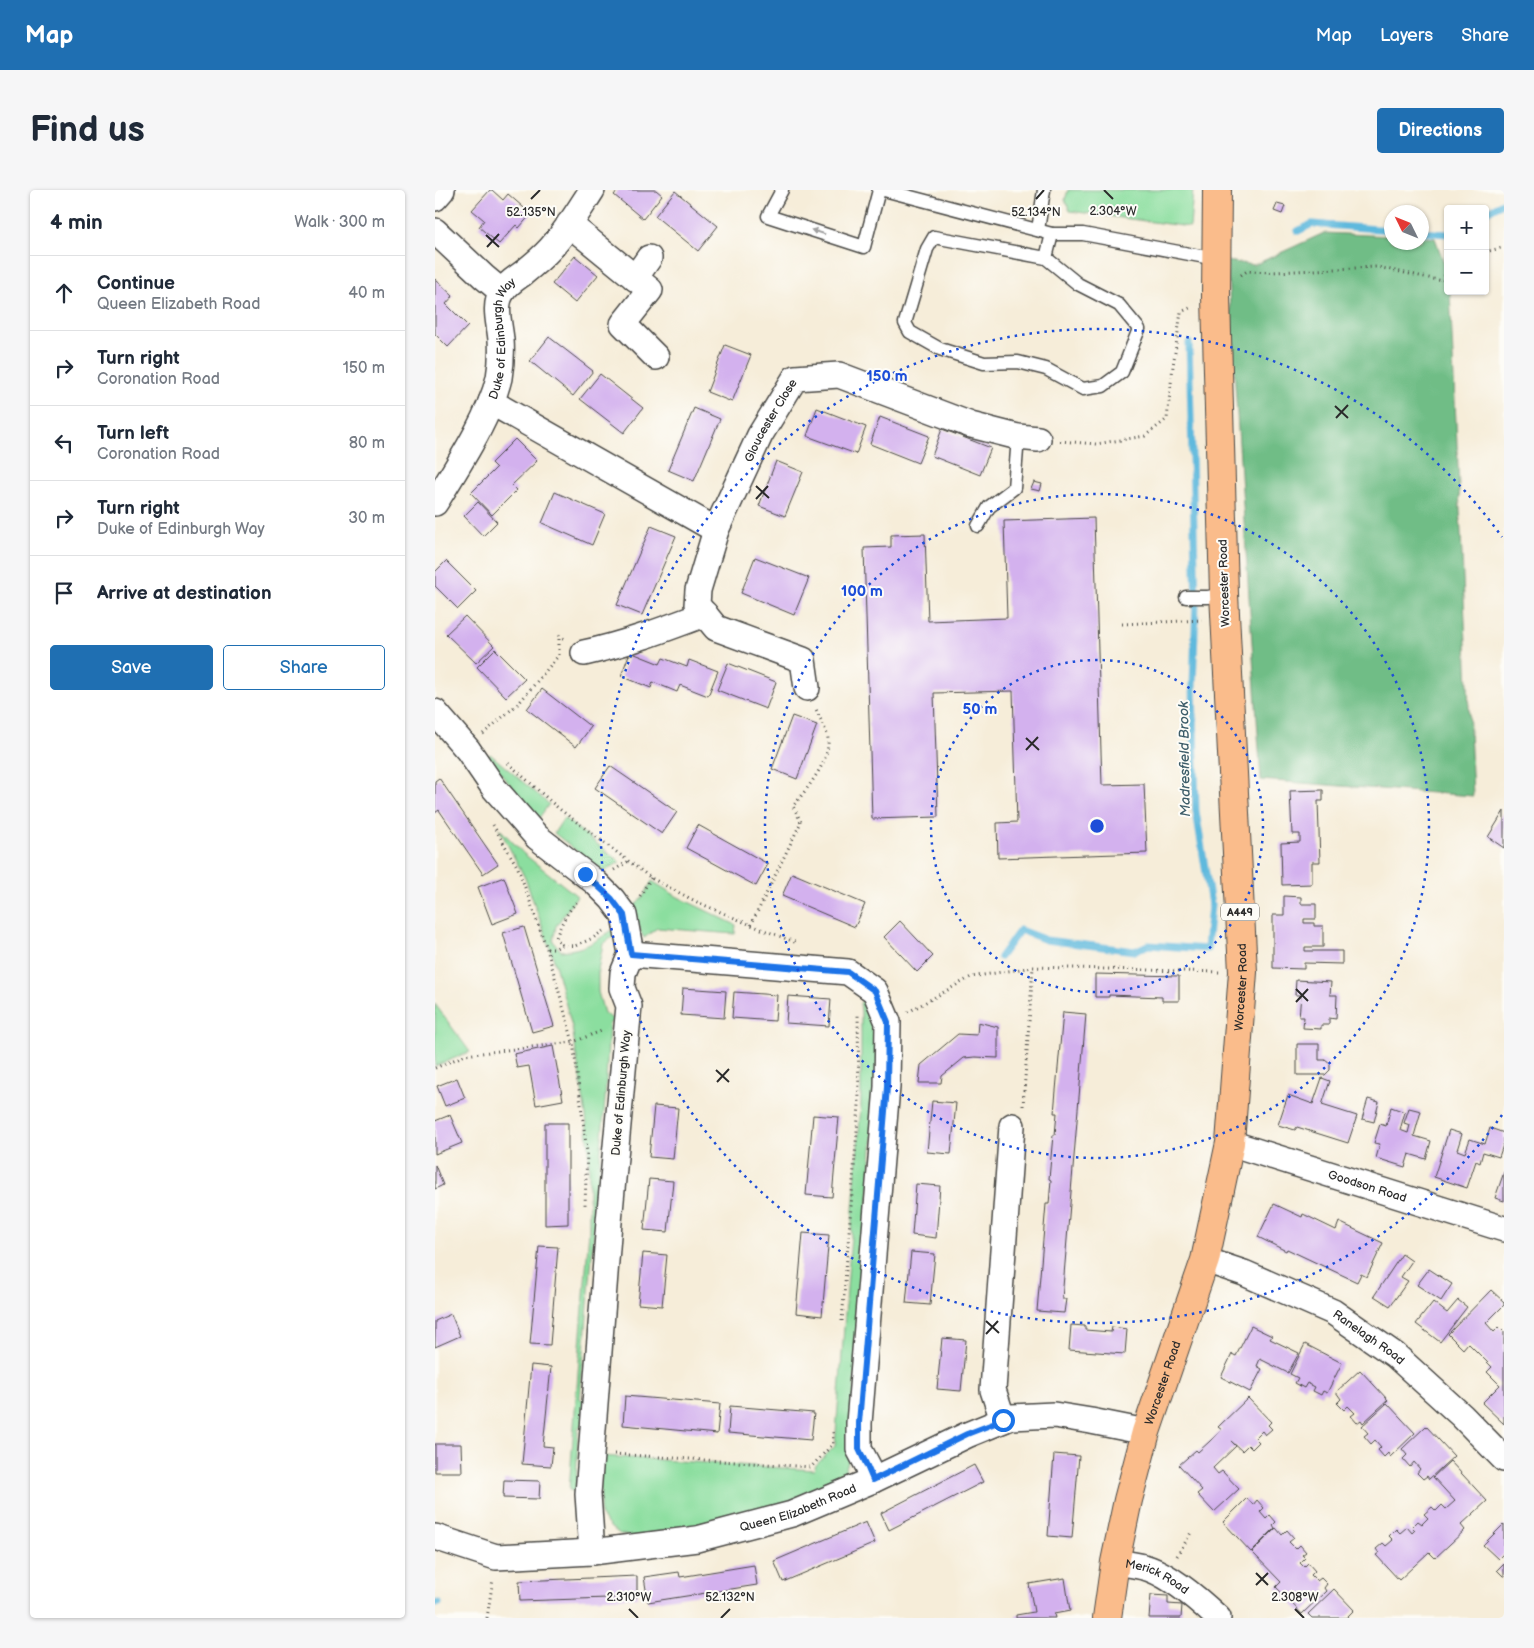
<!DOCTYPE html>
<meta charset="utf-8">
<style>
:root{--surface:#fff;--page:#f6f6f7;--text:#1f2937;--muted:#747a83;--line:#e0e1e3;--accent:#1f6fb2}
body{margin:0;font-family:"Balsamiq Sans",sans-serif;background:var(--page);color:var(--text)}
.controls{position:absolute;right:15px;top:15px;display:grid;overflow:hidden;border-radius:5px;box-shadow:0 1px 4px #0004}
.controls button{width:45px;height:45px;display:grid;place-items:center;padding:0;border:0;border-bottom:1px solid var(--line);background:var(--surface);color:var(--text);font:25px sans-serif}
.compass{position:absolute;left:949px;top:15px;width:45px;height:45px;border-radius:50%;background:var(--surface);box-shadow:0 1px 4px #0004;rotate:313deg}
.stop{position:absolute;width:15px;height:15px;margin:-11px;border:4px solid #1a73e8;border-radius:50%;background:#fff}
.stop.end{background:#1a73e8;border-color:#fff;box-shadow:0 1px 5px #0008}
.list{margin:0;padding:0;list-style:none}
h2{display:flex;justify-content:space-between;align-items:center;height:65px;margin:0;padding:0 20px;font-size:21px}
h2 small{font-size:16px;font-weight:400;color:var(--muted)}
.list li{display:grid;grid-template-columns:32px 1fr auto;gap:15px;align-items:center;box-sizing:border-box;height:75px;padding:0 20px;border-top:1px solid var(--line)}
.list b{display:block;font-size:19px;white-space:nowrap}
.list p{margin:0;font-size:16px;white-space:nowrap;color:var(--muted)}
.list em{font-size:16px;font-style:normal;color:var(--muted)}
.actions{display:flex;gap:10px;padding:15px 20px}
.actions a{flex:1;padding:11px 0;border:1px solid var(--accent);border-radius:5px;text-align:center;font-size:18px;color:var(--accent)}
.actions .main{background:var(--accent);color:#fff}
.icon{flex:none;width:28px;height:28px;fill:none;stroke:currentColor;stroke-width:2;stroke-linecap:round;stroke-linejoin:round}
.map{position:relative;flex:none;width:1069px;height:1428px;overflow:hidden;border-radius:5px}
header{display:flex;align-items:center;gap:30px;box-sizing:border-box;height:70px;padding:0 25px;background:var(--accent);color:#fff}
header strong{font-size:24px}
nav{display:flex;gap:28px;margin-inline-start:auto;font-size:18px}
.intro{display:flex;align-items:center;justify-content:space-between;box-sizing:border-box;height:120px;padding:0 30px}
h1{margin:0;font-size:35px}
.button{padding:12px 22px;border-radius:5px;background:var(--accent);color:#fff;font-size:18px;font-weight:700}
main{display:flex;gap:30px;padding:0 30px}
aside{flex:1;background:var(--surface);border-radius:5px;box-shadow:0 1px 4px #0004}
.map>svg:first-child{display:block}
</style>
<header>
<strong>Map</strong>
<nav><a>Map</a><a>Layers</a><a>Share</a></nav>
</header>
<div class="intro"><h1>Find us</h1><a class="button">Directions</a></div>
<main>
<aside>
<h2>4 min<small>Walk · 300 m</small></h2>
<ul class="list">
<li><svg class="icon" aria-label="ahead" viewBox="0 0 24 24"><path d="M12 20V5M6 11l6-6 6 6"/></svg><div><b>Continue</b><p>Queen Elizabeth Road</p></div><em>40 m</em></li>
<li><svg class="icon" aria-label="right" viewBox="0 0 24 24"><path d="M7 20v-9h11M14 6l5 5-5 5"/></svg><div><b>Turn right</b><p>Coronation Road</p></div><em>150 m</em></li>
<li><svg class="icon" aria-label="left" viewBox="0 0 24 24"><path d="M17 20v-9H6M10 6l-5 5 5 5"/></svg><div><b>Turn left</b><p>Coronation Road</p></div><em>80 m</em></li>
<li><svg class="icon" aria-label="right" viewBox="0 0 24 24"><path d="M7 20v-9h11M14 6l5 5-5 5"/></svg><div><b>Turn right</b><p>Duke of Edinburgh Way</p></div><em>30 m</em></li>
<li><svg class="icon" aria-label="arrive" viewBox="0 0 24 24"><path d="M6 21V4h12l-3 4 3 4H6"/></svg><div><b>Arrive at destination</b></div></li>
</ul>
<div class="actions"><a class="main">Save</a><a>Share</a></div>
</aside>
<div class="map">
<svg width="1069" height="1428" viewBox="0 0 1069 1428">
<rect width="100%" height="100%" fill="#fdfcf7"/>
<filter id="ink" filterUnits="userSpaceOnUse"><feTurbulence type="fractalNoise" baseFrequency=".02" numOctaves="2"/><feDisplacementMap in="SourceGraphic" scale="10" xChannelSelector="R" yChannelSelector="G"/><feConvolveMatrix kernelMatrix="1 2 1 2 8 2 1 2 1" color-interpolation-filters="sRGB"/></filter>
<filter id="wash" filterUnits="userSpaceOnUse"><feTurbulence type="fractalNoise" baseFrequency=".0096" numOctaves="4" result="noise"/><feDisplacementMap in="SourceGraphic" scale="20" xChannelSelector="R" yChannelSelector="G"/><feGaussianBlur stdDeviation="1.12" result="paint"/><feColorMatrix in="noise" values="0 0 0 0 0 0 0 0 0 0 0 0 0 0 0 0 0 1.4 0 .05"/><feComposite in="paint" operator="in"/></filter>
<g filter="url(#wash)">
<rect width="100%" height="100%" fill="#f6edd9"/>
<g fill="#8bde9f" stroke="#5b8465">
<polygon points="633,0 758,0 755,37 635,21 630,10"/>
<polygon points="55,564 114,614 104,628 83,605 53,567"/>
<polygon points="129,628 185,672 168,682 119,643"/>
<path d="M64,638L89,664L142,706L121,736L118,751L126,761C150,759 159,753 178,739L179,746L168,754L163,780V802L169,823L179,830L174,834L170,910L145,1209L154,1211L153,1230L143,1238L141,1302L134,1300L154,1040V960L151,926L137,837L118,767L90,688Z"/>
<path d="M217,691L243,707L301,735L300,744L222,738L209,748C202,738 205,730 198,718L210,704Z"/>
<polygon points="432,806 446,837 415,1252 413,1272 409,1283 402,1293 353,1312 267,1335 199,1347 185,1344 175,1337 165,1325 166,1266 379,1280 381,1275 400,1256 426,915 426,821 425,813"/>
<polygon points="0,814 35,862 0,876"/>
</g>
<polygon fill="#70bd86" stroke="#4e7458" points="889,43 956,46 956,52 986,52 987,47 1000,48 1013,84 1013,101 1015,101 1038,606 826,590 792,71 819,75"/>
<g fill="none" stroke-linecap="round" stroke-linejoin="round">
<g stroke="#5fb9dd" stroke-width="7">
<polyline points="1050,23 1069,12"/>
<polyline points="863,41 877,34 956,40"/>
<polyline points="986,42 1013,44"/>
<polyline points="565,767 585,740 611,750 700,761 713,755 772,759 776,715 761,621 758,495 761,414 754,153"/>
<polyline points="0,1414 4,1413"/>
</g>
</g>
<g id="blocks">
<g fill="#d3b1ee">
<polygon points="55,0 57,0 68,10 73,4 96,24 84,38 81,35 64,54 44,37 49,30 37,20"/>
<polygon points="183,0 221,0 227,5 208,29 179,5"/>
<polygon points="240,1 283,36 263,61 220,26"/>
<polygon points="842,14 850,16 847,24 839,21"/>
<polygon points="140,66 163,85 140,113 117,94"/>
<polygon points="0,89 18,106 11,114 33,136 13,157 0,144"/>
<polygon points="114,147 158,181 138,206 95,171"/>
<polygon points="290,155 316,165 297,212 272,202"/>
<polygon points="165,184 208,218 189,243 145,209"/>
<polygon points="259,218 285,229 259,291 233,280"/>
<polygon points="382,218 431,237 421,264 372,246"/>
<polygon points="445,227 494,246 483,273 435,254"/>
<polygon points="507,239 556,258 545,285 497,266"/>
<polygon points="80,249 102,271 77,295 82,300 57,325 36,303 61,278 56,273"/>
<polygon points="341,271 368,282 350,326 324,316"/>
<polygon points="599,292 607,294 605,301 596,299"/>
<polygon points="120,302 170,324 157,355 107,333"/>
<polygon points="43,312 62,332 48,346 29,326"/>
<polygon points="659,328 667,595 709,594 712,663 563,668 562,633 582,632 578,501 499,503 503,627 437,629 429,358 456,357 456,345 490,344 493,431 572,428 569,331"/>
<polygon points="216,336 241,346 207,425 182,415"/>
<polygon points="320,367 374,388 359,425 306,403"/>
<polygon points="11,371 41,401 23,419 0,396 0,382"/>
<polygon points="30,426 59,456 41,473 11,444"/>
<polygon points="60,459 90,489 71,507 42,477"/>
<polygon points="195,462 225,474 228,468 252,477 254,470 283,481 273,506 245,495 242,502 218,492 216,498 186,486"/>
<polygon points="293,473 341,492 331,519 282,500"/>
<polygon points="107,499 156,537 141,557 92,519"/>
<polygon points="357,526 382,535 362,589 337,579"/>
<polygon points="175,576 242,622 227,644 160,598"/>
<polygon points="4,588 63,674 48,684 4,620 0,623 0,591"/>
<polygon points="888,600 888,611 883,611 885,672 877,672 877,694 847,695 846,653 865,652 865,644 857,644 855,601"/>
<polygon points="1069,621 1069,658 1053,647"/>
<polygon points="263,635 333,674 321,696 251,658"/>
<polygon points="357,683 430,714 420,737 347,706"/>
<polygon points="69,687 83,724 57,734 43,697"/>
<polygon points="849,706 866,707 866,714 881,714 881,729 869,729 869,733 879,733 879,736 888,736 888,757 870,757 870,761 907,761 907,774 869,773 869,779 838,778 838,725 849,725"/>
<polygon points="465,731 498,766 482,782 449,747"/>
<polygon points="89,737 119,836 97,842 68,743"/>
<polygon points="660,784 744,786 744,811 727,811 727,807 674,805 674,807 660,807"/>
<polygon points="861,790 896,792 895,805 902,805 901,829 894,828 894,835 886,835 886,839 868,838 869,827 864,827 866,805 860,805"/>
<polygon points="248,798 291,801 289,828 246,825"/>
<polygon points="299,802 342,805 340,831 297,828"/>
<polygon points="353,806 396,809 394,836 351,833"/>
<polygon points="628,822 651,824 627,1109 631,1109 629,1123 602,1121 611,1014 614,1014 616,990 614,989 618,945 620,945 622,923 619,923"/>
<polygon points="543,832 563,837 563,868 540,867 529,868 507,886 506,893 484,893 486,875 523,844 542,845"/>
<polygon points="862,854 884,854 884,870 890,870 895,874 895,880 890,885 862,885"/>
<polygon points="118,856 128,910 101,915 94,876 82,878 79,864"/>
<polygon points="22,888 30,908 10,916 2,896"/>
<polygon points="887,888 895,891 887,915 922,926 913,953 862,937 860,940 843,935 853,905 878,914"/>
<polygon points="933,909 944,912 939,932 927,929"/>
<polygon points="497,911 521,913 516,964 492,962"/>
<polygon points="219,916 243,918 238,969 214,967"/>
<polygon points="956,917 970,922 965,940 973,943 975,935 969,933 974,918 986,921 979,946 996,951 991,969 974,964 970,977 941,968 945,954 939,953 945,934 951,936"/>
<polygon points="15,925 27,953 0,964 0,931"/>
<polygon points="378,925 404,927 397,1007 371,1005"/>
<polygon points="110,933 133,933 133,1034 110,1035"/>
<polygon points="1055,938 1069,943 1069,952 1064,967 1048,962 1045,973 1041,971 1032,998 999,987 1014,940 1027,944 1022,960 1030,963 1035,949 1050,954"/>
<polygon points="0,975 8,995 0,999"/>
<polygon points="1069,982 1069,1011 1060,1008"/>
<polygon points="214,989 238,991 233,1042 209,1040"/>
<polygon points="481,994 505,996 501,1048 477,1045"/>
<polygon points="839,1014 867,1027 868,1024 901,1040 904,1032 948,1053 932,1087 926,1084 922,1092 852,1059 851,1061 823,1047"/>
<polygon points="368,1043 394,1045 387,1126 361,1123"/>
<polygon points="104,1056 123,1057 115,1155 95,1154"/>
<polygon points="476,1062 500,1064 495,1115 471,1113"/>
<polygon points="208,1063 232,1065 227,1116 203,1114"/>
<polygon points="967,1064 977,1071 966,1087 973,1091 955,1116 939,1106"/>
<polygon points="994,1079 1017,1094 1006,1111 982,1095"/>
<polygon points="1056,1100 1069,1112 1069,1115 1051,1133 1059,1142 1064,1137 1069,1142 1069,1234 1047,1213 1065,1195 1052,1182 1057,1177 1033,1153 1028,1159 1013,1144"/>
<polygon points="1023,1110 1032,1117 1005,1152 981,1134 998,1112 1012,1123"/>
<polygon points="16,1124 25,1146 0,1157 0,1131"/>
<polygon points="636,1135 650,1136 650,1140 676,1142 677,1137 692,1139 690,1164 634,1160"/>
<polygon points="816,1136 837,1146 835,1149 864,1163 853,1183 825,1169 822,1176 827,1179 815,1202 786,1187 797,1164 801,1166"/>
<polygon points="507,1148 531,1150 526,1201 502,1199"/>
<polygon points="870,1154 907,1173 892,1203 888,1201 886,1205 878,1201 880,1197 872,1193 869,1198 860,1193 863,1188 855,1184"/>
<polygon points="96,1175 116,1177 108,1256 118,1257 116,1276 87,1274"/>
<polygon points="925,1180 953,1210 928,1233 926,1230 922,1233 916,1226 920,1223 913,1216 909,1220 902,1213 906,1209 901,1202"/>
<polygon points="190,1206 285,1214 282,1244 188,1235"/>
<polygon points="813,1208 836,1232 833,1235 837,1239 830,1245 827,1241 820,1248 824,1252 817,1259 813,1255 807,1261 796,1251 801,1256 778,1278 783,1284 787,1281 804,1299 779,1322 762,1304 767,1300 744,1275 761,1260 763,1262 787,1240 783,1237"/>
<polygon points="952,1213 980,1243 955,1267 953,1263 949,1267 943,1260 946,1257 940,1250 936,1254 929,1246 933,1243 927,1236"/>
<polygon points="295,1216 379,1223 376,1250 293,1243"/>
<polygon points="991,1236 1019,1266 994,1289 992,1286 988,1289 982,1283 985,1279 979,1272 975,1277 968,1269 972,1265 967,1259"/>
<polygon points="0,1254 26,1254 27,1282 0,1282"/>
<polygon points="619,1264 644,1266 637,1348 613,1346"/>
<polygon points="1015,1271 1052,1311 1026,1335 1030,1340 1000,1368 994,1362 964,1390 941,1365 944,1363 941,1359 948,1353 951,1356 958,1350 954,1346 961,1339 965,1343 972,1337 977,1343 980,1340 977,1337 983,1331 987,1334 993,1328 989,1324 997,1317 1001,1321 1007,1315 1011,1319 1020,1311 998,1287"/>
<polygon points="539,1275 548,1292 454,1340 446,1323"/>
<polygon points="69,1290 105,1291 104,1309 68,1308"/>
<polygon points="812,1308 818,1315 822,1310 829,1318 825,1322 831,1329 835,1325 841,1332 838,1335 840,1338 816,1362 788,1332"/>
<polygon points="431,1332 440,1353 348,1392 339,1371"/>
<polygon points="1069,1334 1069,1363 1063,1369 1048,1355"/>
<polygon points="841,1338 847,1345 852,1340 859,1348 854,1352 861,1359 865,1355 871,1362 867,1365 870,1368 865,1373 869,1377 873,1373 880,1381 876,1385 882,1391 886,1388 892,1394 889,1398 891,1401 867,1424 841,1397 846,1392 817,1362"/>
<polygon points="1069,1373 1069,1387 1062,1380"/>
<polygon points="319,1375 322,1395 213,1412 209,1387 244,1382 245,1387"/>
<polygon points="202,1386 202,1407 85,1411 84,1391"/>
<polygon points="630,1388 635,1421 619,1424 620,1428 581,1428 581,1425 599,1422 594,1394"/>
<polygon points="899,1399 919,1420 911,1428 877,1428 873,1424"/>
<polygon points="716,1405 733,1406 733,1414 747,1415 746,1428 714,1428"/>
</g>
</g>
</g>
<g filter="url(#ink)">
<use href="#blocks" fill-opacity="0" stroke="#494845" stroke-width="1"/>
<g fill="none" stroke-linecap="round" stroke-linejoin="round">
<defs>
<g id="lane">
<polyline points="347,0 333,26 429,57 444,0"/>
<polyline points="449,0 617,44"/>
<polyline points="603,40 609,0"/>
<polygon points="499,47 611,68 643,94 684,115 704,139 687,182 668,196 648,199 611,179 583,172 549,173 505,159 475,142 470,133 492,59"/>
<polyline points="611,68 617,44 648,44 781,69"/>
<polyline points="543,336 554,317 579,298 583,247"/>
<polyline points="751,407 773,407 789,404"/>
</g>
<g id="street">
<polyline points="0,8 7,0"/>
<polyline points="134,34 215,100 188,134 221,167"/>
<polyline points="0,41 49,87 67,102"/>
<polyline points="200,88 214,68"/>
<polyline points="56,212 281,340"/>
<path id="s1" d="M0,313C22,277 54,229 64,188C66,176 67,163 66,150C65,135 58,116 67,102C72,94 80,89 87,84C97,76 107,68 115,59C132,41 144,20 157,0"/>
<path d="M149,463C191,454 230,439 270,424"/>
<path id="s2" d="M372,498L368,470L281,438L262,415L263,400L281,340L325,245L360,188L404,185L536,235L583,247L603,249"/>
<polyline points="0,522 33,560 59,598 102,647 160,692 177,709 189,725 196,764 188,783 187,798 194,816 192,837 174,1032 153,1304 157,1362"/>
<polyline points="196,764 413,782 440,801 453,832 452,897 424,1233 424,1259 433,1276 438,1290"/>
<path id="s3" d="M795,953L1069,1039"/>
<path id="s4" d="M770,1070L809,1083L898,1122L960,1165L1027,1226L1069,1269"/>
<polyline points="568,1230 558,1200 577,936"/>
<path id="s5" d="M0,1347L61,1367L157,1362L262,1349L357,1324L438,1290L532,1245L576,1227L619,1225L656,1231L711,1242"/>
<path id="s6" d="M680,1372C692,1374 705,1375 715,1379C739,1388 765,1411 783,1428"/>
</g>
<g id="highway">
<path id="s7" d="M672,1428L680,1372L693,1310L711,1242L770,1070L795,953L808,782L789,404L781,107L782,0"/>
</g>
</defs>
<use href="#lane" stroke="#494845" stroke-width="15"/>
<use href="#street" stroke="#494845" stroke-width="28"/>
<use href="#highway" stroke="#494845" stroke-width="30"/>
<g stroke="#494845" stroke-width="3" stroke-dasharray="1 4" stroke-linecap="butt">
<polyline points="1050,62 1069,57"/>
<polyline points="806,85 812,81 838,82 942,77 1008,91 1013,73"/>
<polyline points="625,251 661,254 710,246 732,229 738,176 746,122 757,117"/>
<polyline points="687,434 767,430"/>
<polyline points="48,544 84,513 124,465 124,445 131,450"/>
<polyline points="73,573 123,618 216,688 262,712 316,735 362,753"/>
<polyline points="58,635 83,678 112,759 138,852 152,962 150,1015"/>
<polyline points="179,680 194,671"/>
<polyline points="205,706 216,688"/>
<path d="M316,735L366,632L358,616C372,599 399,567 392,544C389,535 384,527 381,519"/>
<path d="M127,755L121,748C126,733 133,721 144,709"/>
<polyline points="112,759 119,759 127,755 140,756 158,748 168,741"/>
<polyline points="473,822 536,787 598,777 785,782"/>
<polyline points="0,878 30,865 138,852 169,840"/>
<polyline points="588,916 598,777"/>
<polyline points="407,1131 424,915 423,823"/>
<polyline points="179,1264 376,1277 398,1254 398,1242"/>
<polyline points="742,1366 757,1341"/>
<polyline points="52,1428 58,1389"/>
</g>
<use href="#lane" stroke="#fff" stroke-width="12"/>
<use href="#street" stroke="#fff" stroke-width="25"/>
<use href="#highway" stroke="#fabc8b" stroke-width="28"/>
</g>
<defs><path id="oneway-solid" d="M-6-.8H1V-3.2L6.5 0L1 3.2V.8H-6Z" transform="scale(1.25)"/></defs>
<use fill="#a0a0a0" href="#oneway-solid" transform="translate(383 42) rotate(-162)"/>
</g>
<g fill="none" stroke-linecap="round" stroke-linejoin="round" filter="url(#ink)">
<polyline stroke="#1a73e8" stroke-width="6" points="150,684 177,709 189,725 196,764 413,782 440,801 453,832 452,897 424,1233 424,1259 432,1276 438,1290 532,1244 568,1230"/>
</g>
<path fill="none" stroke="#2b2b2b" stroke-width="2" d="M669,0L678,9M96,9L105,0M601,9L609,0M51,45L64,57M52,57L64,44M900,216L913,228M901,228L913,215M321,296L334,308M321,309L333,296M591,548L604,560M591,560L603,547M861,799L873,811M861,812L873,799M281,880L294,892M282,892L294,879M551,1131L564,1143M551,1144L563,1131M821,1383L833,1395M821,1395L833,1383M194,1419L203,1428M860,1419L869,1428M286,1428L295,1419"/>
<g fill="none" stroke="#1d4ed8" stroke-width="2.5" stroke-dasharray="2.5 5">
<circle cx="662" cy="636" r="166"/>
<circle cx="662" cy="636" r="332"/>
<path d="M1067 925A497 497 0 1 1 1067 347"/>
</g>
<g text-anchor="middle" stroke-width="4" stroke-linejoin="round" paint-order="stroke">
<rect fill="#fdfcf7" stroke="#6a6a68" stroke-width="1" x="786" y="713.5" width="38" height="17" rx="4"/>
<g font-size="11" font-weight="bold" fill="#2b2b2b">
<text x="805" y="726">A449</text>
</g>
<g font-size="12" fill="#2b2b2b" stroke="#fdfcf7">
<text dy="4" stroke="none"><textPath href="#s1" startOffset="182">Duke of Edinburgh Way</textPath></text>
<text dy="4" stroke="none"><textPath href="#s2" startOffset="351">Gloucester Close</textPath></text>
<text transform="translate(789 393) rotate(-92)" y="4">Worcester Road</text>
<text dy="4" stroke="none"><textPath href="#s7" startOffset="648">Worcester Road</textPath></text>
<text transform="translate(186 903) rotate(-85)" y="4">Duke of Edinburgh Way</text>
<text dy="4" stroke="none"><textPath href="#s3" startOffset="144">Goodson Road</textPath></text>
<text dy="4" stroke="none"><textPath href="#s4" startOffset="182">Ranelagh Road</textPath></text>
<text dy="4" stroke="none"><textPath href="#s7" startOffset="242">Worcester Road</textPath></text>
<text dy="4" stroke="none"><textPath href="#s5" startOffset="372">Queen Elizabeth Road</textPath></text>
<text dy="4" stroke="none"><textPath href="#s6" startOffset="45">Merick Road</textPath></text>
</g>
<g font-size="14" font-style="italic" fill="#3d5d69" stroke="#fdfcf7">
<text transform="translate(749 569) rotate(-91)" y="5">Madresfield Brook</text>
</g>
</g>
<g font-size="12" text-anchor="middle" fill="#2b2b2b" stroke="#fdfcf7" stroke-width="4" stroke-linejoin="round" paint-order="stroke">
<text x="678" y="25">2.304°W</text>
<text x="96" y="26">52.135°N</text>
<text x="601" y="26">52.134°N</text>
<text x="295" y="1411">52.132°N</text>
<text x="194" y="1411">2.310°W</text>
<text x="860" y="1411">2.308°W</text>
</g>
<circle cx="662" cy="636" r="8" fill="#1d4ed8" stroke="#fdfcf7" stroke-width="2.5"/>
<g font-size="15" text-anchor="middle" font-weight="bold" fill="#1d4ed8" stroke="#fdfcf7" stroke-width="4" stroke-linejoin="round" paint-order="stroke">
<text x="452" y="191">150 m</text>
<text x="427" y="406">100 m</text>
<text x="545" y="524">50 m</text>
</g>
</svg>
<div class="controls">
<button>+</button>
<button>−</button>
</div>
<svg class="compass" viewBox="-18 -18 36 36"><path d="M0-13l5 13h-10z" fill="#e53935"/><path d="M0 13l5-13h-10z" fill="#747a83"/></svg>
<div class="stop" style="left:568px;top:1230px"></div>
<div class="stop end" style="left:150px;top:684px"></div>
</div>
</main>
